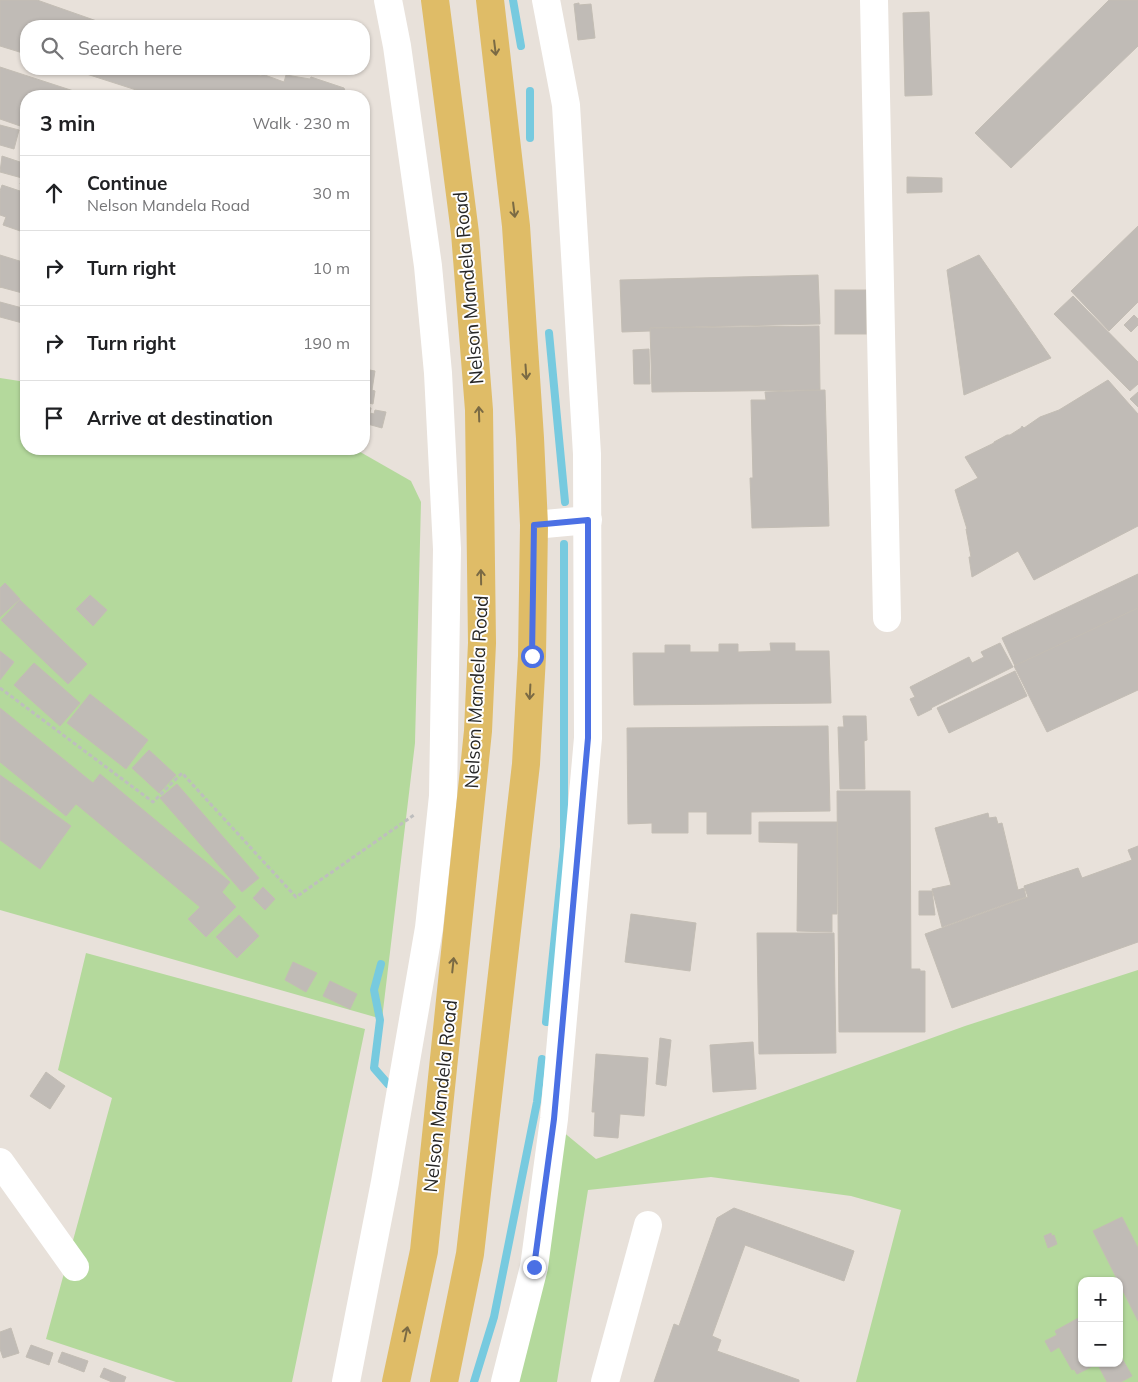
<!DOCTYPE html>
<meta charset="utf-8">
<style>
:root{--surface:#fff;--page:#f6f6f6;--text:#202124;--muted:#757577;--line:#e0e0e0}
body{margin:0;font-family:Mulish,sans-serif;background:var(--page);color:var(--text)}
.controls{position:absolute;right:15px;bottom:15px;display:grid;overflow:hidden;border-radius:10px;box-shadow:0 1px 4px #0004}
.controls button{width:45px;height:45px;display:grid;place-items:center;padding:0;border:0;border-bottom:1px solid var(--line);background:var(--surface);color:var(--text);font:25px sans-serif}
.stop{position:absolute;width:15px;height:15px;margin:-11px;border:4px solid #4b70e4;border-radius:50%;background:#fff}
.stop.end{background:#4b70e4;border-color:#fff;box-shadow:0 1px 5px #0008}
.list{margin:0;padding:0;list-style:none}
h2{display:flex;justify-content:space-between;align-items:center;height:65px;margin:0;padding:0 20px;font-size:21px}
h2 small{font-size:16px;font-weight:400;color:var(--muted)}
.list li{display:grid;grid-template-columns:32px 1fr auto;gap:15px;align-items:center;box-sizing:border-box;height:75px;padding:0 20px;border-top:1px solid var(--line)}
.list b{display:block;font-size:19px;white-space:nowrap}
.list p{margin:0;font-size:16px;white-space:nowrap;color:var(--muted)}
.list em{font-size:16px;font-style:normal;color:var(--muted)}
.icon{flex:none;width:28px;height:28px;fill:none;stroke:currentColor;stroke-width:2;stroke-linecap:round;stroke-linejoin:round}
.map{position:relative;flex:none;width:1138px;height:1382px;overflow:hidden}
.search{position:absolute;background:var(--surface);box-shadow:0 1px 4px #0004;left:20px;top:20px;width:350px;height:55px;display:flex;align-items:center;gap:12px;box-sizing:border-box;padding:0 18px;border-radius:20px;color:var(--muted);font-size:19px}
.panel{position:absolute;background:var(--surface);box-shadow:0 1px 4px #0004;left:20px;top:90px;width:350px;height:365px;border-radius:20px}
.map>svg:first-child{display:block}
</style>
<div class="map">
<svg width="1138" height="1382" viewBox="0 0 1138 1382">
<rect width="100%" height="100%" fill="#e8e1da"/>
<g fill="#b4d99c" fill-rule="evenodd">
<polygon points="0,378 26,382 26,449 355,449 411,481 421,502 415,743 382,1019 0,910"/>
<polygon points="86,953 365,1029 292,1382 176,1382 46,1339 112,1098 58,1070"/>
<path d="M1138,970V1382H856L901,1210L851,1196L711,1177L588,1190L557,1382H503L562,1131L596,1159L965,1026ZM1082,1281H1119V1363H1082Z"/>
</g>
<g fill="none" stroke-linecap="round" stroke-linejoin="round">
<g stroke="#77cadf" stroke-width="8">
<polyline points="513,0 521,46"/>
<polyline points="530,138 530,91"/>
<polyline points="549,333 565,502"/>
<polyline points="381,964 374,990 380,1020 374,1068 388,1084"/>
<polyline points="546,1022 564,847 564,544"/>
<polyline points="474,1382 494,1317 537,1102 542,1059"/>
</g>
</g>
<g fill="#c0bbb6" stroke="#c3bdb4">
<polygon points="0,0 37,0 111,26 26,26 26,54 0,46"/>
<polygon points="1109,0 1138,0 1138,46 1011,168 975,133"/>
<polygon points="579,3 579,5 591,4 595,38 578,40 574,4"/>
<polygon points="929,12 932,95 905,96 903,13"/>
<polygon points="0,67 89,96 26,96 26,128 0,119"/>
<polygon points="71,69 252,69 257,70 256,74 261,76 262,74 284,82 286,75 310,79 311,77 344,88 347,96 155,96"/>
<polygon points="0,125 19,130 14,149 0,145"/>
<polygon points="2,156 26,164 26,186 20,184 22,178 0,172"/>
<polygon points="907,177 942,178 942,192 907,193"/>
<polygon points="2,185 26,193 26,233 3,225 6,217 0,215 0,191"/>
<polygon points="1138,226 1138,302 1109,331 1071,291"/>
<polygon points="0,255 26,263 26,294 0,287 0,288"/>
<polygon points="979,255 1051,358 964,395 947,270"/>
<polygon points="818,275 820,324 650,328 650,331 622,332 620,280"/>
<rect x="835" y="290" width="31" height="44"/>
<polygon points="1073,296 1138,362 1138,384 1130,391 1054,314"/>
<polygon points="0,302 26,309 26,324 0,317"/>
<polygon points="1134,315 1138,319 1138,325 1131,332 1124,325"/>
<polygon points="819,326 820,390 652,392 650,328"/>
<polygon points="649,349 650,384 634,384 633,350"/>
<polygon points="364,369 375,371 372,390 375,391 373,404 364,402"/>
<polygon points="1108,380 1138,414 1138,526 1034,580 1018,551 972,577 969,557 971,557 966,529 967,529 955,490 978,478 965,457 994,443 994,442 1007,435 1010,435 1021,428 1022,426 1024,428 1040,417 1059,410"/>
<polygon points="825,390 829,526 752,528 750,478 753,478 751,400 766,400 765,392"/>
<polygon points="1138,392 1138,407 1130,399"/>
<polygon points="364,406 371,408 370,413 374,414 375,410 386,412 382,428 364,423"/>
<polygon points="1138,574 1138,608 1015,666 1002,638"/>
<polygon points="5,583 20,599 0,617 0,588"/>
<polygon points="90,595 107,610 93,626 76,609"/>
<polygon points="20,600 87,664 68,684 1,620"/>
<polygon points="1138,608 1138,690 1047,732 1014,666"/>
<polygon points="770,643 795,643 795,651 829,651 831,703 634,705 633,653 665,653 665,645 690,645 690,652 719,652 719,644 738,644 738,652 771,651"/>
<polygon points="1000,643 1013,667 931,708 932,709 918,716 910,699 915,697 910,687 969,657 972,663 984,657 981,652"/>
<polygon points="0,651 14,662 0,680"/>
<polygon points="34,663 80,703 60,726 14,685"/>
<polygon points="1015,671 1027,696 949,733 937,708"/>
<polygon points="90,694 148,740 126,769 67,723"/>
<polygon points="0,708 93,783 100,774 230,882 222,892 236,907 206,937 188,919 200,907 76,804 66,816 0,762"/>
<polygon points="843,716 866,716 867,740 864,741 865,789 840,789 838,727 844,727"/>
<polygon points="828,726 830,811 751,812 751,834 707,834 707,812 688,812 688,833 652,833 652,823 628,824 627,728"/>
<polygon points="149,750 176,775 159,793 132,768"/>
<polygon points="0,775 71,826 40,869 0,840"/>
<polygon points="177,784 259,878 242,892 160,798"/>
<polygon points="837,791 910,791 911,969 920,969 920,971 925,971 925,1032 839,1032"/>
<polygon points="988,813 989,818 996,817 998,824 1002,823 1018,890 1024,888 1026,897 942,927 932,889 951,885 935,828"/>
<polygon points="759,822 837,822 837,914 832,914 832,932 797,931 798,843 759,842"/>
<polygon points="1138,846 1138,942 952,1008 925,934 1028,897 1024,886 1078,868 1082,878 1132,860 1128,850"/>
<polygon points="263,887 275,899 265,910 253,898"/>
<polygon points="919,891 932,891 935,915 919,915"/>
<polygon points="631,914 696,923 690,971 625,962"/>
<polygon points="239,915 259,936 237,958 216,937"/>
<polygon points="757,933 834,933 836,1053 759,1054"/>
<polygon points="293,962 317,973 306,992 285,980"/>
<polygon points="330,981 357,994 350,1009 323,996"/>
<polygon points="660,1038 671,1040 666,1086 656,1084"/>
<polygon points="753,1042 756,1089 713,1092 710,1045"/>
<polygon points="596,1054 648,1058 644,1116 620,1114 618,1138 594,1136 595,1112 592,1112"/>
<polygon points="46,1072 65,1086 50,1109 30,1096"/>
<polygon points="734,1208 854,1251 844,1281 745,1245 712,1336 721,1340 717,1351 799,1380 799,1382 654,1382 674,1324 679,1326 717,1218"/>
<polygon points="1122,1217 1138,1248 1138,1321 1093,1231"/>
<polygon points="1051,1233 1052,1236 1054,1235 1057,1244 1048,1248 1044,1236"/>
<polygon points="1082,1316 1082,1363 1088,1363 1091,1367 1077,1374 1074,1369 1072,1370 1059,1347 1051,1352 1045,1341 1057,1335 1055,1331"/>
<polygon points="11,1328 19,1353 3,1358 0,1349 0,1332"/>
<polygon points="31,1345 53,1353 49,1365 26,1357"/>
<polygon points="62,1352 88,1361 84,1372 58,1362"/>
<polygon points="1119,1353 1132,1376 1121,1382 1107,1382 1097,1363 1119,1363"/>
<polygon points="104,1368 126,1377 124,1382 112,1382 100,1377"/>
</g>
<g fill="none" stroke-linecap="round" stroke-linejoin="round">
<polyline stroke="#bebebe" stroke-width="3" stroke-dasharray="4 2.5" stroke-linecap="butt" points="0,688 153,802 182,773 296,897 414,815"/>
<g stroke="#fff" stroke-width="28">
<polyline points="874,0 887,618"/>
<polyline points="534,525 588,520"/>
<polyline points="0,1162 75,1267"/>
<polyline points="346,1382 385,1182 429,928 443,796 447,549 438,373 428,266 397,46 388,0"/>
<polyline points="505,1382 534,1267 554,1119 588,738 587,454 566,105 546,0"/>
<polyline points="605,1382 648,1225"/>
</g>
<g stroke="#dfbc67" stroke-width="28">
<polyline points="396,1382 424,1251 478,731 482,643 479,410 465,233 435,0"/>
<polyline points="444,1382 470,1254 526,764 532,656 534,525 530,438 516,226 490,0"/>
</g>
</g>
<defs><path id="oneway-shaft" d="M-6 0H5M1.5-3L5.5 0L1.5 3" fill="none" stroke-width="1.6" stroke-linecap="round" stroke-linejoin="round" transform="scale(1.25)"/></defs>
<g stroke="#7a6a44">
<use href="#oneway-shaft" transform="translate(495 48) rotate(83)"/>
<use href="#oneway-shaft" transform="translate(514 210) rotate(83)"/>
<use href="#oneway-shaft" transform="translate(526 372) rotate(86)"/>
<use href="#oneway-shaft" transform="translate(479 414) rotate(-92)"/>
<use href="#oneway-shaft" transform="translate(481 577) rotate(-91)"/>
<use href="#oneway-shaft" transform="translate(530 692) rotate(93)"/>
<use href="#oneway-shaft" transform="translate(453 965) rotate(-84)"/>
<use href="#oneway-shaft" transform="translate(406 1334) rotate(-78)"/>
</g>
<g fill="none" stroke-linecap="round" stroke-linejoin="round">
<polyline stroke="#4b70e4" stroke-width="6" points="532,656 534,525 588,520 588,738 554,1119 534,1267"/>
</g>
<g text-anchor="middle" stroke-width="4" stroke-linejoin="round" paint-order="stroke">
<g font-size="19" fill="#272727" stroke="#fff">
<text transform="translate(468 288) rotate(-95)" y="7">Nelson Mandela Road</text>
<text transform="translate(476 692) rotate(-87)" y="7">Nelson Mandela Road</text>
<text transform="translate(440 1096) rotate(-84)" y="7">Nelson Mandela Road</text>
</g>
</g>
</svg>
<div class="controls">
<button>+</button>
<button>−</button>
</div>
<div class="stop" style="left:532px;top:656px"></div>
<div class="stop end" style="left:534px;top:1267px"></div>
<div class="search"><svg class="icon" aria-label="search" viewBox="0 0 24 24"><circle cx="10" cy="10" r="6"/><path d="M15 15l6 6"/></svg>Search here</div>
<section class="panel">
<h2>3 min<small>Walk · 230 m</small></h2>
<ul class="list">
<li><svg class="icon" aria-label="ahead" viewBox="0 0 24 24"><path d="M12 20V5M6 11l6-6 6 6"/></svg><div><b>Continue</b><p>Nelson Mandela Road</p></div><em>30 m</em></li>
<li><svg class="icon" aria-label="right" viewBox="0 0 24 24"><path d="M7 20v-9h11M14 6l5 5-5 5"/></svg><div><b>Turn right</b></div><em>10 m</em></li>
<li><svg class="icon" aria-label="right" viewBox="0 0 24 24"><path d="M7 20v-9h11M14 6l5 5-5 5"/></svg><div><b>Turn right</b></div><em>190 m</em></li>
<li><svg class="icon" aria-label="arrive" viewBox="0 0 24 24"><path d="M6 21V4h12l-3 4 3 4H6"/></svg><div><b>Arrive at destination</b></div></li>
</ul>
</section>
</div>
